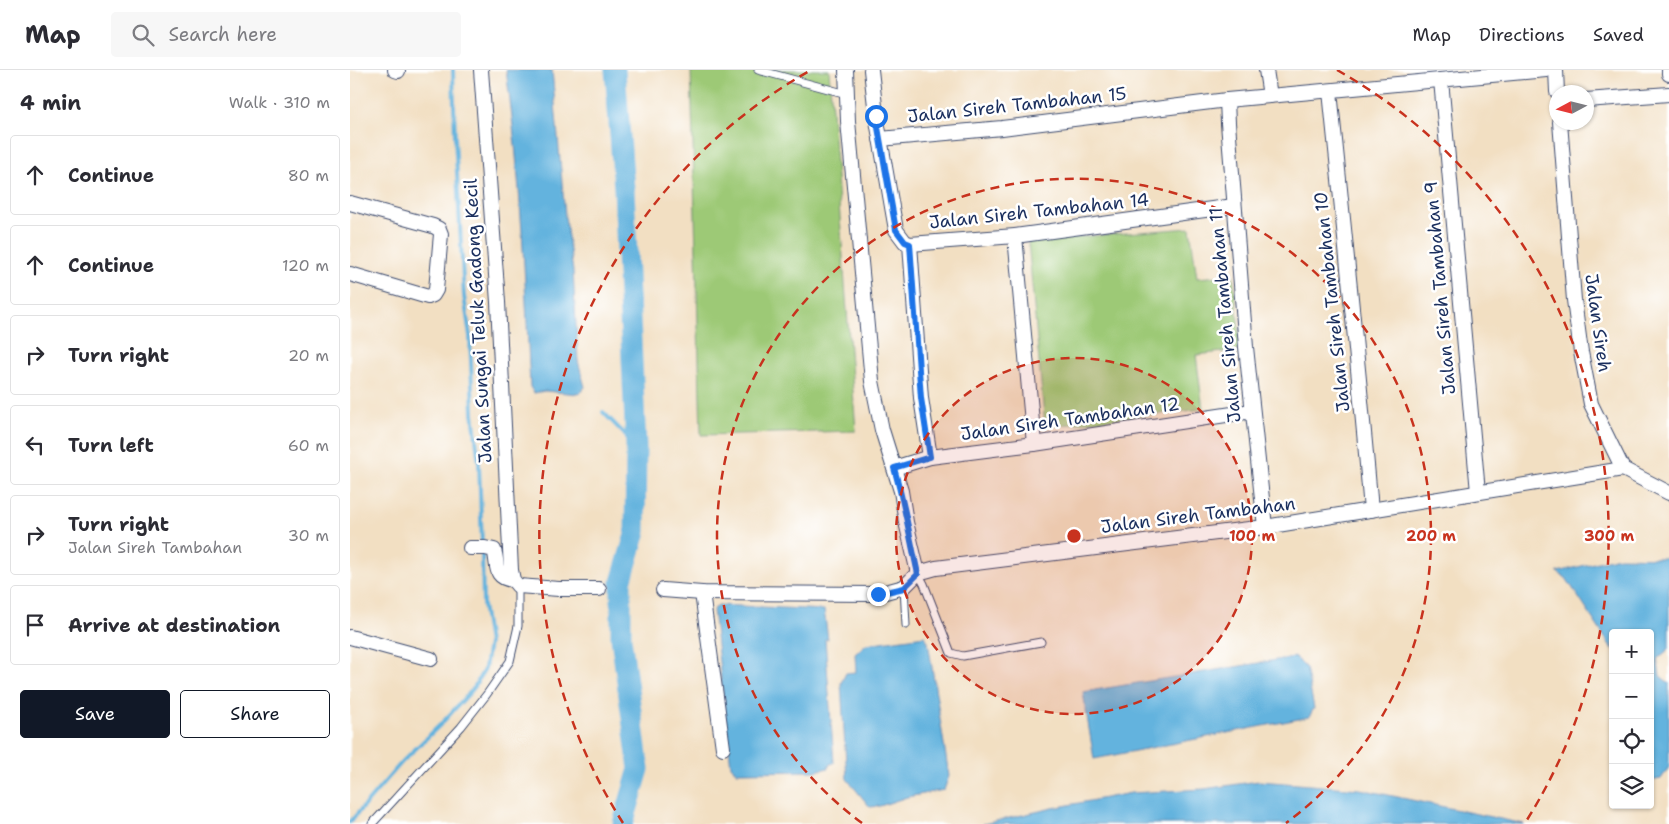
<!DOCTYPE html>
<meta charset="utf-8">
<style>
:root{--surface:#fff;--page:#f7f7f7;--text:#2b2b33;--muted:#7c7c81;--line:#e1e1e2;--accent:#111827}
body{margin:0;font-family:"Shantell Sans",sans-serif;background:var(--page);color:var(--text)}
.controls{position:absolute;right:15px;bottom:15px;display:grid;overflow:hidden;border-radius:5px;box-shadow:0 1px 4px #0004}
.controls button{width:45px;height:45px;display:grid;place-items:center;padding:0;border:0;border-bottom:1px solid var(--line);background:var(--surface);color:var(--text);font:25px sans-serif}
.compass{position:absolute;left:1199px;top:15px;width:45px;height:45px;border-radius:50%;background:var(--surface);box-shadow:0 1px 4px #0004;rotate:263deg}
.stop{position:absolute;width:15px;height:15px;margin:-11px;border:4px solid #1a73e8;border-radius:50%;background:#fff}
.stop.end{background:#1a73e8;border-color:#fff;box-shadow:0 1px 5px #0008}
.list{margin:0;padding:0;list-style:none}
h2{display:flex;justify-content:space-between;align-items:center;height:65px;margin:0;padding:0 20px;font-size:21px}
h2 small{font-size:16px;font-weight:400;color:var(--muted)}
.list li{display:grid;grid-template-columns:32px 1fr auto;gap:15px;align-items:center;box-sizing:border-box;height:80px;margin:0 10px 10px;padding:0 10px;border:1px solid var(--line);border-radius:5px}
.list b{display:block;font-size:19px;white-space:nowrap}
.list p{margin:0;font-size:16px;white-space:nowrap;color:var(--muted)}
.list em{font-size:16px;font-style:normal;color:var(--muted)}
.actions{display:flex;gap:10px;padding:15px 20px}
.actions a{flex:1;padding:11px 0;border:1px solid var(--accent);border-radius:5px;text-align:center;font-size:18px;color:var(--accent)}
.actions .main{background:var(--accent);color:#fff}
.icon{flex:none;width:28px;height:28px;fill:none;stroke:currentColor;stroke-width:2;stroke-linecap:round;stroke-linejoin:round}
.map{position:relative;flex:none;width:1319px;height:754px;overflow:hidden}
header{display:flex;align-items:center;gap:30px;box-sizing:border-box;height:70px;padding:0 25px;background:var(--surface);border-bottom:1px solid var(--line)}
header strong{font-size:24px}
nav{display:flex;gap:28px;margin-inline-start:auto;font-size:18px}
.search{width:350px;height:45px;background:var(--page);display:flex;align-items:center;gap:12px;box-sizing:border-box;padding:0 18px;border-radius:5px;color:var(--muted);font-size:19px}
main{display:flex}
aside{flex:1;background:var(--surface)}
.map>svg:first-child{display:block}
</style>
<header>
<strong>Map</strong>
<div class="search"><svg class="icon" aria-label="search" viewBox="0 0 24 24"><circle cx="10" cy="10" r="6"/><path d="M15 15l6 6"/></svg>Search here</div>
<nav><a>Map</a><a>Directions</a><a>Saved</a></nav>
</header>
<main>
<aside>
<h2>4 min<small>Walk · 310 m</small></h2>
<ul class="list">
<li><svg class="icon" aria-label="ahead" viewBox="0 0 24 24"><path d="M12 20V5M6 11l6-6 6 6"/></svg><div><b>Continue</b></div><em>80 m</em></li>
<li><svg class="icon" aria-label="ahead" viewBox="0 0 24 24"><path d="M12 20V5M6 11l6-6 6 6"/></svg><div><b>Continue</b></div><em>120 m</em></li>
<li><svg class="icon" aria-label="right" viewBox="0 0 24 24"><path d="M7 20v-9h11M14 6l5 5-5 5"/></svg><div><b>Turn right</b></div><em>20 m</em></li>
<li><svg class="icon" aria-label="left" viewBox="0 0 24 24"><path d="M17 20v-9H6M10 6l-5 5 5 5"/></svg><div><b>Turn left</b></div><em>60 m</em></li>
<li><svg class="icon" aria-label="right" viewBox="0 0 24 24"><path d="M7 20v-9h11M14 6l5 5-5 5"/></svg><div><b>Turn right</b><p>Jalan Sireh Tambahan</p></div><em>30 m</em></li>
<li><svg class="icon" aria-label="arrive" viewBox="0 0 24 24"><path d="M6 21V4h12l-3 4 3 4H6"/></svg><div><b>Arrive at destination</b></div></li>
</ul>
<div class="actions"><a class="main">Save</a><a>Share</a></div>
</aside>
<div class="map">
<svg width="1319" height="754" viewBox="0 0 1319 754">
<rect width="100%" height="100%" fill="#fff"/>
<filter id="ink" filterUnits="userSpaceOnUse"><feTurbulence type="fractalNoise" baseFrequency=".02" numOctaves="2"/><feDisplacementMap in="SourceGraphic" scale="10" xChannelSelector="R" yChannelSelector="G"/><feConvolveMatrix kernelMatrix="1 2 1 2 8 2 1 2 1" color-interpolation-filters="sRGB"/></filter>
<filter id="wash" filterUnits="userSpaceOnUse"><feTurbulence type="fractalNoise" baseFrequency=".0096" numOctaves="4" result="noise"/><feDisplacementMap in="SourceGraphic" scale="20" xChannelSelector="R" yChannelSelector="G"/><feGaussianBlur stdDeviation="1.12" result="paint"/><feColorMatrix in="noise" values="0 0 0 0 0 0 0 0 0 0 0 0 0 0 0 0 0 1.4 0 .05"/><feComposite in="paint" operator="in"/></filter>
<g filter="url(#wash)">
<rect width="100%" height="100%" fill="#f2dfc2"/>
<g fill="#9dc976" stroke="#5c7c6a">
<polygon points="341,0 479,0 506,361 351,365"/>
<polygon points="840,158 847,208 883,205 891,280 846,285 853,339 695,357 678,171"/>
</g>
<g fill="#64b3de" stroke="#40719e">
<path d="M156,0H202L215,146L223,201L228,291L235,317L229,324L195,321L184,323L180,317C175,211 171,105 156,0Z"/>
<polygon points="1269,487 1316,488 1319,491 1319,579 1307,589 1310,606 1319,613 1319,697 1311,709 1300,711 1300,563 1263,563 1263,580 1216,508 1207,502"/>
<polygon points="368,535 474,540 478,569 475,569 484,693 480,694 478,698 465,701 386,702 381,696 363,540"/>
<polygon points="575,566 578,572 599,706 594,720 557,727 530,736 520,737 497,709 491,613 496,603 506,602 505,584 516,574"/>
<polygon points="945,587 956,598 964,638 959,647 744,689 733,622"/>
<polygon points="909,711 1010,719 1174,754 633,754 703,738 781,723 854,719"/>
</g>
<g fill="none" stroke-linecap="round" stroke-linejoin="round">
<g stroke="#64b3de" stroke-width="4">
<polyline points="103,0 105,68 114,226 120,266 123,343 129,394 132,475"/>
<polyline points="253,342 286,376"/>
<polyline points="0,752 52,692 92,653 123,619 135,598 139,573 133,535 132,482"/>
</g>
<polyline stroke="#64b3de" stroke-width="21" points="265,0 274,119 286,376 285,465 271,512 271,568 289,699 273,754"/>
</g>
</g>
<g filter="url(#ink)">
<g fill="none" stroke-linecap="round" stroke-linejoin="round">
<defs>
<g id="lane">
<polyline points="408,0 497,24"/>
<polyline points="568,503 574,514 601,583 613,586 691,572"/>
<polyline points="554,517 556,555"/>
<polyline points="22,754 111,657 137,624 160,591 168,556 168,516"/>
</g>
<g id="street">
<polyline points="45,0 48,1"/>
<polyline points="131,0 148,232 161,500 163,510 168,516 209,519 249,519"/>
<polyline points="496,0 498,51 522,311 532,360 551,421 556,452 568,503"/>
<polyline points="521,0 526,45 546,160 555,172 560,174"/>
<polyline points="916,0 920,26"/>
<polyline points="1206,0 1207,22"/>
<polyline points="1319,0 1319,4"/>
<polyline points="1091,10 1128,422"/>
<path d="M980,21C994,160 1009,300 1021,440"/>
<polyline points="877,30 878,53 896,277 915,457"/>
<polyline points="1236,30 1319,24"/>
<polyline points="1210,52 1224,230 1231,282 1241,334 1273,399 1319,423"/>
<polyline points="530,69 652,58 877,30 1196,0"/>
<polyline points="0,133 83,156 89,159 91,164 86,220 83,225 78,227 0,204"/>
<polyline points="665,166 684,374"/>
<polyline points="560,174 665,166 884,136"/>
<polyline points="560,174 571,328 580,387"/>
<polyline points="544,398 580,387 684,374 902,341"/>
<path d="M120,478H135L144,480C149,494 142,508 163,510"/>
<polyline points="313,520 352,523 528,524 554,517 568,503 586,498 915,457 1273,399"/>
<polyline points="352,523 373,678"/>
<polyline points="0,567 81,589"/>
</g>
</defs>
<use href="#lane" stroke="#3b496d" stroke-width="9"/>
<use href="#street" stroke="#3b496d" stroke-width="16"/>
<use href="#lane" stroke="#fff" stroke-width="7"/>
<use href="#street" stroke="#fff" stroke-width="14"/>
</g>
</g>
<g fill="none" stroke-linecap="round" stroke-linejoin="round" filter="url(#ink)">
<path stroke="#1a73e8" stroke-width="6" d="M526,46L546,160L555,172L560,174L571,328L580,387L544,398C554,432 560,468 568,504L554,518L528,524"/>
</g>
<circle cx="724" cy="466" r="178" fill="#c8321e" fill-opacity=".12"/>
<g fill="none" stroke="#c8321e" stroke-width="2.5" stroke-dasharray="9 6">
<circle cx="724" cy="466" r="178"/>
<path d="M512 753A357 357 0 1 1 936 753"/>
<path d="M273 753A535 535 0 0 1 461 0M987 0A535 535 0 0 1 1175 753"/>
</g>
<g text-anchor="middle" stroke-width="5" stroke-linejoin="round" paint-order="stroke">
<g font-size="18" fill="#1b2f5e" stroke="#fff">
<text transform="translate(667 35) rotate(-6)" y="6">Jalan Sireh Tambahan 15</text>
<text transform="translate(689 141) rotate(-6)" y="6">Jalan Sireh Tambahan 14</text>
<text transform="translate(1090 218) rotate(-95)" y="6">Jalan Sireh Tambahan 9</text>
<text transform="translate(982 232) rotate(-96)" y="6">Jalan Sireh Tambahan 10</text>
<text transform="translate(875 245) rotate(-95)" y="6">Jalan Sireh Tambahan 11</text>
<text transform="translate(128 251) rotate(-93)" y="6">Jalan Sungai Teluk Gadong Kecil</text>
<text transform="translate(1248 253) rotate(82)" y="6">Jalan Sireh</text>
<text transform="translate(720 349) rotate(-8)" y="6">Jalan Sireh Tambahan 12</text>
<text transform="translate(848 445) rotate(-7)" y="6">Jalan Sireh Tambahan</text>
</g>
</g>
<circle cx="724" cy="466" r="8" fill="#c8321e" stroke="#fff" stroke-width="2.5"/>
<g font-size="15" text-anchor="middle" font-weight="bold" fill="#c8321e" stroke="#fff" stroke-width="5" stroke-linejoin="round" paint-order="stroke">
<text x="902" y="471">100 m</text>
<text x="1081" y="471">200 m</text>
<text x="1259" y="471">300 m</text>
</g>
</svg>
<div class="controls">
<button>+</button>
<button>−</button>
<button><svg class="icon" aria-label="locate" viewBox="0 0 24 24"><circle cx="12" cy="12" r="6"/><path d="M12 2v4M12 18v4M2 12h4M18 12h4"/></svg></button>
<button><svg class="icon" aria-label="layers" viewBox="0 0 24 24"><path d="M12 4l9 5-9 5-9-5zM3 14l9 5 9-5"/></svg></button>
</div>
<svg class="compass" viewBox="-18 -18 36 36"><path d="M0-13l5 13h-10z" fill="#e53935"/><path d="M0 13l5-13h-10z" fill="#7c7c81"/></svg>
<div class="stop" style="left:526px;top:46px"></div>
<div class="stop end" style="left:528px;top:524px"></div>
</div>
</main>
